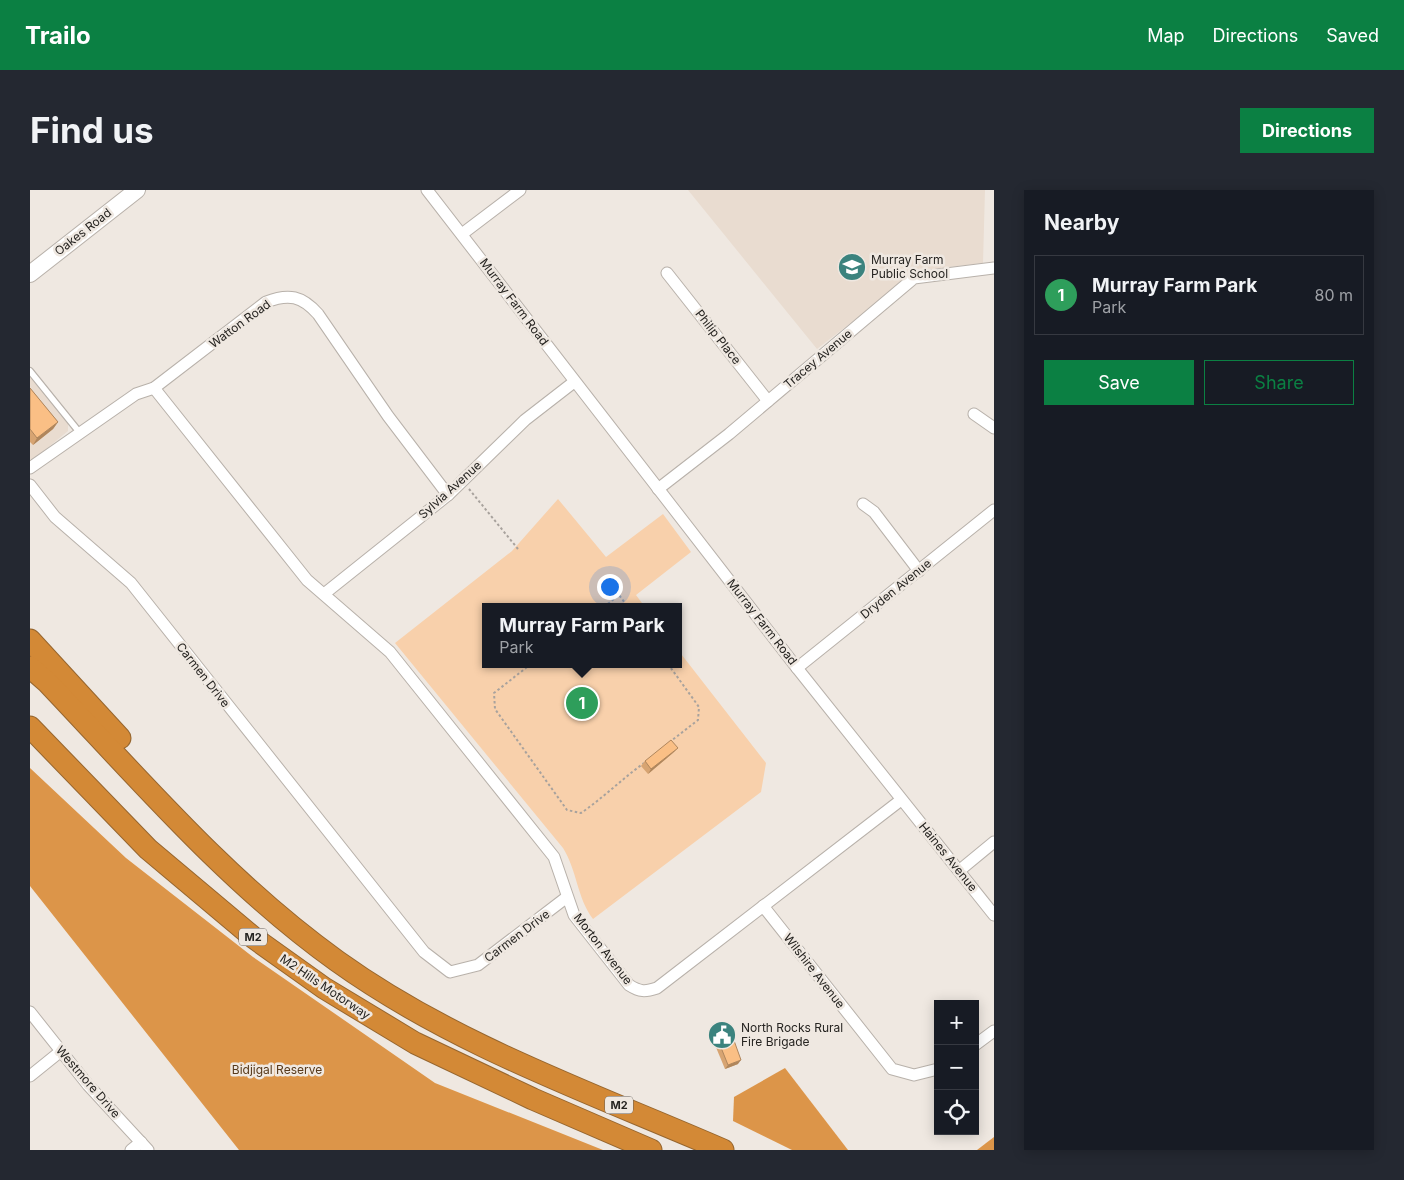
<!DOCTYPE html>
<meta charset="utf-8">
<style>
:root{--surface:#171b24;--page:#242831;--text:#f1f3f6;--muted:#9ea1a6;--line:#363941;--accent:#0b8043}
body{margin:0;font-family:Inter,sans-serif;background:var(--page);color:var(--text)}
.controls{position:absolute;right:15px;bottom:15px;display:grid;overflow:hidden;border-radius:0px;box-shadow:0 2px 12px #0003}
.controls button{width:45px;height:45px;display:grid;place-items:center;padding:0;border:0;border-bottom:1px solid var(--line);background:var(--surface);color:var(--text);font:25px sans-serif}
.you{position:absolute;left:579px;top:396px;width:18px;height:18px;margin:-12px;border:4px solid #fff;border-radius:50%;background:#1a73e8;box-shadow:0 0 0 8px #1a73e833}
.badge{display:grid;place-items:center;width:32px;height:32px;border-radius:50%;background:var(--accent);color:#fff;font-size:16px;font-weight:700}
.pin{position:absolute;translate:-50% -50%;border:2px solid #fff;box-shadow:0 1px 5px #0006}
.popup{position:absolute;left:452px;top:413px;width:200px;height:65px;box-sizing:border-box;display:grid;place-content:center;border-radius:0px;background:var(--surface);filter:drop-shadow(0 1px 4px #0005);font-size:16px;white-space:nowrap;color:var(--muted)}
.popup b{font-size:19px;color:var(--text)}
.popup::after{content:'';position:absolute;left:50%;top:100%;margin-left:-10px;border:10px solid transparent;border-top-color:var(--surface)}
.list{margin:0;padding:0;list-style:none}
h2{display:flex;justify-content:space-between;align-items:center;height:65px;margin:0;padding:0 20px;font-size:21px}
h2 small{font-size:16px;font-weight:400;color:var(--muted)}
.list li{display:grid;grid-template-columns:32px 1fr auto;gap:15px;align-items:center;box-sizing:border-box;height:80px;margin:0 10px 10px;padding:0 10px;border:1px solid var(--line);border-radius:0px}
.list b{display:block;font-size:19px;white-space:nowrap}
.list p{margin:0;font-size:16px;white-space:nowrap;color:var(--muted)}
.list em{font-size:16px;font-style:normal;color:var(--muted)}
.actions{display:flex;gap:10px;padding:15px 20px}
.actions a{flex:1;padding:11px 0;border:1px solid var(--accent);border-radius:0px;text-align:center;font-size:18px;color:var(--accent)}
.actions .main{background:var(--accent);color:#fff}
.icon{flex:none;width:28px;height:28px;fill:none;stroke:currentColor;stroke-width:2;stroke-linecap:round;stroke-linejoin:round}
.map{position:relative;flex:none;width:964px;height:960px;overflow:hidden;border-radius:0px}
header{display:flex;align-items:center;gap:30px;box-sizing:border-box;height:70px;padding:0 25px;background:var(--accent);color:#fff}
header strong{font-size:24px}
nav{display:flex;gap:28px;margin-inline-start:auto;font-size:18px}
.intro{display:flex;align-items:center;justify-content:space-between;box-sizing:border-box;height:120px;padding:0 30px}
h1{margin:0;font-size:35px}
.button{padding:12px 22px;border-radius:0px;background:var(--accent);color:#fff;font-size:18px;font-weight:700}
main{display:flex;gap:30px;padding:0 30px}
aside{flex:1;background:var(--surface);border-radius:0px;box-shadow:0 2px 12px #0003}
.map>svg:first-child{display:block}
</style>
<header>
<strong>Trailo</strong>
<nav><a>Map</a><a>Directions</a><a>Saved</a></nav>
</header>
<div class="intro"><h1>Find us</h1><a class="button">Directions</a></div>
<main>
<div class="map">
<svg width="964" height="960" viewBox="0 0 964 960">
<rect width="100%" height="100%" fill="#efe8e1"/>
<g fill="#e9dcd0">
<polygon points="658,0 955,0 953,73 893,80 881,86 787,159"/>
<polygon points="0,186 38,232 38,241 4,269 0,269"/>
</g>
<path fill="#f8d0ab" d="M528,309L576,367L633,324L661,362L606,405L615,417H456V474H648V460L736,573L731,602L563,729C547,708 547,680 533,658L365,453L482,361Z"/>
<g fill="#dc9549">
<polygon points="0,578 96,668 223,767 405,893 573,960 209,960 0,696"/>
<polygon points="755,878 818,960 762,960 703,931 704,907"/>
<polygon points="964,947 964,960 947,960"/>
</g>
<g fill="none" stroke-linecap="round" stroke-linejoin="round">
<defs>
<polyline id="lane" points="0,181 50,243"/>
<g id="street">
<polyline points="397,0 767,478 964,725"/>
<polyline points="432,44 490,0"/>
<polyline points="637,83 738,211"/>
<path d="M124,198L277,390L360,462L524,667L544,725L599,795C610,802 615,802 627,798L871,610"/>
<polyline points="944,224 964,238"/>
<path d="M0,278L106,204L124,198L236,112C259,103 272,106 288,124L358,226L418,305"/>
<polyline points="0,295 25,327 101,393 394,762 420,782 448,775 537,707"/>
<polyline points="628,299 699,244 884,88 964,78"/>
<polyline points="833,314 844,322 889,381"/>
<polyline points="294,404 418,305 495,230 544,192"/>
<polyline points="767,478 964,320"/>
<polyline points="930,680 964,652"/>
<polyline points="733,716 862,879 884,885 908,879"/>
<polyline points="0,822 58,895 118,960"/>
<polyline points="945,855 964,841"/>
<polyline points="0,886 31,861"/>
<polyline points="101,960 111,952"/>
</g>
<polyline id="secondary" points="0,84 107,0"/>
<g id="highway">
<polyline points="0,450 90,548"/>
<path d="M0,477L18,493C110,590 198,693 307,771C424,855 562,903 693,960"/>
<polyline points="0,537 118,659 224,748 294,798 385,853 503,909 621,960"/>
</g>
</defs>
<use href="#lane" stroke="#b8b1aa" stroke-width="8"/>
<use href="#street" stroke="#b8b1aa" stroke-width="13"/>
<use href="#secondary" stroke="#b8b1aa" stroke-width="18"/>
<use href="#highway" stroke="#96662f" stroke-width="23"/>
<g stroke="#a8a29d" stroke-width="2" stroke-dasharray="2.5 2.5" stroke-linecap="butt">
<polyline points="439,299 488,359"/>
<polyline points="574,417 589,405 598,417"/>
<path d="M501,474L464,503L465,519L537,620L551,623C573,608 592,589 614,573"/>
<polyline points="638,474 669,517 668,530 641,551"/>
</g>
<use href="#lane" stroke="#fff" stroke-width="5.5"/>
<use href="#street" stroke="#fff" stroke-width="11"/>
<use href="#secondary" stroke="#fff" stroke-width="16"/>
<use href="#highway" stroke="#d38936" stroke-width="21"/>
</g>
<g fill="#d7a472">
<polygon points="0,198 28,232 23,239 3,255 0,252"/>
<polygon points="644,562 618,584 611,576 615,571"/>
<polygon points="688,850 708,874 695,879 685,855"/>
</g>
<g fill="#af865d">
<polygon points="28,232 23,239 3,255 7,248"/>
<polygon points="648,558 644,562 618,584 621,579"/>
<polygon points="711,870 708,874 695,879 698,875"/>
</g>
<g fill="#fabf85" stroke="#af865d">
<polygon points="0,198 28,232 7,248 0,239"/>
<polygon points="641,550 648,558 621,579 615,571"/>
<polygon points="702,845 711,870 698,875 688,850"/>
</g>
<defs>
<symbol id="school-disc" viewBox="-11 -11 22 22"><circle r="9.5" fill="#3b837e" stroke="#efe8e1"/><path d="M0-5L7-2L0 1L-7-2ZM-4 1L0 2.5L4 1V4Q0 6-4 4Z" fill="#fff"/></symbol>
<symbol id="civic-disc" viewBox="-11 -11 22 22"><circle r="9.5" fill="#3b837e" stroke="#efe8e1"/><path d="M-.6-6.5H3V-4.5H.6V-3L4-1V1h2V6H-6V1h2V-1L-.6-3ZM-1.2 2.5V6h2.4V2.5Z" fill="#fff"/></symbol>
</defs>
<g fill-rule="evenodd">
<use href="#school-disc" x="806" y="61" width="32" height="32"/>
<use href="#civic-disc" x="676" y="829" width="32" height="32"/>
</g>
<g text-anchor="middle" stroke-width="5" stroke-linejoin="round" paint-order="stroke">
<g fill="#efe8e1" stroke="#625f5b" stroke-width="1">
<rect x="209" y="738.5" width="28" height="17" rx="4"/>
<rect x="575" y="906.5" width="28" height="17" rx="4"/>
</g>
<g font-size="11" font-weight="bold" fill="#262421">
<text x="223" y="751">M2</text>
<text x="589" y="919">M2</text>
</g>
<g font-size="12" fill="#262421" stroke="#efe8e1">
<text transform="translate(53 42) rotate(-38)" y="4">Oakes Road</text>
<text transform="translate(484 112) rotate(53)" y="4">Murray Farm Road</text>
<text transform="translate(210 134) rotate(-36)" y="4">Watton Road</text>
<text transform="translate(688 147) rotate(52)" y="4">Philip Place</text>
<text transform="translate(788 169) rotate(-40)" y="4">Tracey Avenue</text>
<text transform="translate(420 300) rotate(-42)" y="4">Sylvia Avenue</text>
<text transform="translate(866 399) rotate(-39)" y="4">Dryden Avenue</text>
<text transform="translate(732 432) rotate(52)" y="4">Murray Farm Road</text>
<text transform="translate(173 485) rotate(52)" y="4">Carmen Drive</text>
<text transform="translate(918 667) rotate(51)" y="4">Haines Avenue</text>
<text transform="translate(487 746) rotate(-37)" y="4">Carmen Drive</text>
<text transform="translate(573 759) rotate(52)" y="4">Morton Avenue</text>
<text transform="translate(784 781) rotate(52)" y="4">Wilshire Avenue</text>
<text transform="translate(295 797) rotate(34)" y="4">M2 Hills Motorway</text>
<text transform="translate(58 892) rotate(49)" y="4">Westmore Drive</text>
</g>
<g font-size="12" fill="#262421" stroke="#efe8e1" text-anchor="start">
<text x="841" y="74">Murray Farm<tspan x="841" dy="14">Public School</tspan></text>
<text x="711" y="842">North Rocks Rural<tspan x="711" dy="14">Fire Brigade</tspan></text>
</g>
<g font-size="12" fill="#57391a" stroke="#efe8e1">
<text x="247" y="884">Bidjigal Reserve</text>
</g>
</g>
</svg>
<div class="controls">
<button>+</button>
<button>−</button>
<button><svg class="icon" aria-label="locate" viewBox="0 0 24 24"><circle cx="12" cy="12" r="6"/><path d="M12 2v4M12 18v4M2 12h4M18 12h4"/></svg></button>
</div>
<div class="you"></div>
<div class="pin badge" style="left:552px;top:513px;background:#2e9e5b">1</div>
<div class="popup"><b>Murray Farm Park</b>Park</div>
</div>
<aside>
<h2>Nearby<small></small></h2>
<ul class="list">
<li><span class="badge" style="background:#2e9e5b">1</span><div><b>Murray Farm Park</b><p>Park</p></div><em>80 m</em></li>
</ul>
<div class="actions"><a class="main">Save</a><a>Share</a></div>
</aside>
</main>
